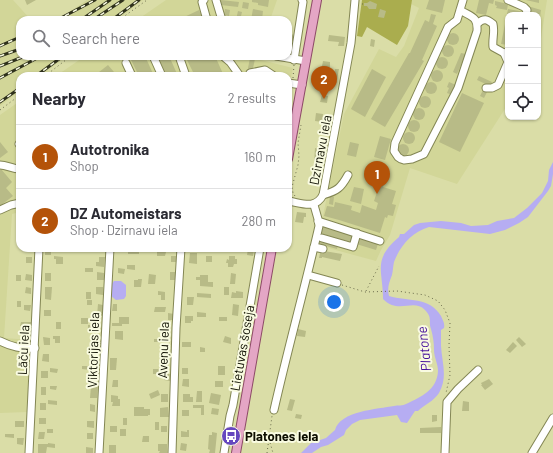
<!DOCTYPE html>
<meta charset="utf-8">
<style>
:root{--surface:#fff;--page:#f7f7f7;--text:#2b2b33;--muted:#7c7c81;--line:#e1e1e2;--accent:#b45309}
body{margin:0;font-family:Barlow,sans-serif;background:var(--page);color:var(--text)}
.controls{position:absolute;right:12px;top:12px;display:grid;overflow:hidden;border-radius:8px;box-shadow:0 1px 3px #0004}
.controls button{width:36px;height:36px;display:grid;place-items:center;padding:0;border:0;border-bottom:1px solid var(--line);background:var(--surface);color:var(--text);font:20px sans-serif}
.you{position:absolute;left:334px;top:302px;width:14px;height:14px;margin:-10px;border:3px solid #fff;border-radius:50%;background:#1a73e8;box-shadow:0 0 0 6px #1a73e833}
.badge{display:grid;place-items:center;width:26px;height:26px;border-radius:50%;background:var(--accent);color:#fff;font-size:13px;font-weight:700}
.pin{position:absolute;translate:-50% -33px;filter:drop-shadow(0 1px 2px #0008)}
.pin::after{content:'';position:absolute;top:21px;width:14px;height:12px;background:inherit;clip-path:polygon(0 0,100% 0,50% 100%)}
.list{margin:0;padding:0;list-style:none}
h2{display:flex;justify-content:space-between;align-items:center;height:52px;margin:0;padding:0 16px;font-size:17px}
h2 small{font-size:13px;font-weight:400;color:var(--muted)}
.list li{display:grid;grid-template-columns:26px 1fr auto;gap:12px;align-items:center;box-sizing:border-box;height:64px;padding:0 16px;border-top:1px solid var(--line)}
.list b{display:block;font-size:15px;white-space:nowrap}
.list p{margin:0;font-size:13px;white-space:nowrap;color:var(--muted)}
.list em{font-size:13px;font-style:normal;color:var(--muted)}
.icon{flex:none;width:22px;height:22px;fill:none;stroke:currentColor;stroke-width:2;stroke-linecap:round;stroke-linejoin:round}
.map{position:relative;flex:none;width:553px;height:453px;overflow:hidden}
.search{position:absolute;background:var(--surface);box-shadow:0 1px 3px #0004;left:16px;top:16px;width:276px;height:44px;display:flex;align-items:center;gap:10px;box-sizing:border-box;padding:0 14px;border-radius:12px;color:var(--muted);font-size:15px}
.panel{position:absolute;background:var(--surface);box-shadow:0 1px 3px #0004;left:16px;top:72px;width:276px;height:180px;border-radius:12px}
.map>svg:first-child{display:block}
</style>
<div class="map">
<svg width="553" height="453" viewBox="0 0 553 453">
<rect width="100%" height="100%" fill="#dadda7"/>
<g fill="#d2d698">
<polygon points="0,0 13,0 31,20 20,20 20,56 67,56 40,76 20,76 20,91 0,106"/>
<polygon points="87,0 143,0 117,20 71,20 73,18 69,12"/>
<polygon points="166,0 277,0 270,20 137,20"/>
<polygon points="412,0 547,0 538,57 538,15 508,15 508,104 457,184 410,168 390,235 381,250 376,261 317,245 344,114 379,49 396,57 404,46 419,8 411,4"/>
<polygon points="85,56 262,56 261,60 293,68 288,93 288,76 56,76"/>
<polygon points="20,101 20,212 12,214 4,338 31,340 27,412 0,413 0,115"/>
</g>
<polygon fill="#aaad4e" points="362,0 412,0 408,26 397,45 367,27 362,37 357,36"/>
<g fill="#b6adf2">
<path d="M553,162V174L551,186L548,191L528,217L519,223L505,230L490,234L429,227C412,232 400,246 394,262C393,266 393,271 392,275C389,283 387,288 389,296C408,302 429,296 441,316C443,321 445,323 444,328L441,330C441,336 441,341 441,346C442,363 448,377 439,393C434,401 424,405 418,411H415L407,423L401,422L397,415L360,420L352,424L346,430L344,435L328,445L321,447L312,453H301L311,443L326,438L335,430C340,411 378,409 394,406C398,405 403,406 406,404C421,397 437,390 438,371C438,364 434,357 434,350C434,343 433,336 431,329C428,322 433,318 425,310C413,298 399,315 383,299C383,270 372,260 399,237L400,234H404L414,225L420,223L441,221L461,223L471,226L488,225L497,221L514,218L527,208L542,193L548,181L549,170Z"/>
<polygon points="114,281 121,281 126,285 126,296 124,299 116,300 111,296 111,285"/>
</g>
<g fill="#b8bb87">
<polygon points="25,0 36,0 27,5"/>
<polygon points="221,0 239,2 238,7 221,5"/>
<polygon points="252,0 269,0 268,7 258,5 258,3 252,2"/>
<polygon points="429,0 445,0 442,13 426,9"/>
<polygon points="479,0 494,0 493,4 489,3 486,15 476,13"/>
<polygon points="526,0 539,0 539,3"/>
<polygon points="370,1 377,4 376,9 369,9 367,6 364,6 364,3 367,3"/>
<polygon points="495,1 508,4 507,10 496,8 497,6 495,5"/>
<polygon points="243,2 249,3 248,9 242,8"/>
<polygon points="531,7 541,10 539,23 538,15 529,15"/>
<polygon points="225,9 230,10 229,16 224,15"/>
<polygon points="253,9 263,11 262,20 251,20"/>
<polygon points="380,9 386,11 384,18 378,17"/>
<polygon points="508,9 525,12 524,15 508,15 508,45 501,44"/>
<polygon points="199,10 204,20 178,20"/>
<polygon points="238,11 242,12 240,20 236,20"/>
<polygon points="431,14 436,15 433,24 437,26 422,60 424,61 385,127 371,119 409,53 410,53 425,20 429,22"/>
<circle cx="453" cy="39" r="6"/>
<polygon points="329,35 345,37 344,46 338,46 339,42 328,41"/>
<polygon points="371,39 375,40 374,47 370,46"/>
<circle cx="448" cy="51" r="6"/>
<polygon points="461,53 466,54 457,74 453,72"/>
<polygon points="129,56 145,56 154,76 139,76"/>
<polygon points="162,56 169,56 178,76 166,76 158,58"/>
<polygon points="185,56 215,56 224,76 195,76"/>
<circle cx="442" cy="63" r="6"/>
<polygon points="250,58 255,59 253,68 249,70 248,68"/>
<polygon points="323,61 330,62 330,67 329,67 328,72 321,71"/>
<polygon points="108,65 114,72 108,76 94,76"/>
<polygon points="335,69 339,69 337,80 333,79"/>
<polygon points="372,69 386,77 365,117 351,109"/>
<circle cx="437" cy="76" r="6"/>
<polygon points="320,74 332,75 332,79 320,77"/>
<polygon points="479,76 492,82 490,86 477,80"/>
<circle cx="431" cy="88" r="6"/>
<polygon points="449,82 456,85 452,95 447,93 449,88 447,87"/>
<polygon points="484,88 488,90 484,98 480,96"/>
<polygon points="462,93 484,103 460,152 439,142"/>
<polygon points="322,95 328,96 327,103 320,102"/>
<circle cx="425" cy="102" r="6"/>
<circle cx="419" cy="114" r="6"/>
<polygon points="316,113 323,114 322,122 315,121"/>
<circle cx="414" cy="126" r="6"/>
<circle cx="409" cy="138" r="6"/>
<polygon points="380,136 391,139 385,160 374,157"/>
<polygon points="0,142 8,152 0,158"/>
<polygon points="350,142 359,144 356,157 347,155"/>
<circle cx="403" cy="150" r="6"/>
<polygon points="315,148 322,149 321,164 314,164"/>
<polygon points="1,169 12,182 6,188 13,196 0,206 0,170"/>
<polygon points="380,175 386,177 383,187 396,191 392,204 396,205 393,216 388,215 387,218 385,217 380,233 339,220 324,216 327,206 334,207 335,202 352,206 351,210 360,213 362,205 376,210 378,203 374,201 379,186 377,185"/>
<polygon points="354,187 364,189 361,204 350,201"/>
<polygon points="330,196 334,197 333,205 329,204"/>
<polygon points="297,212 306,213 306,217 304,217 303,223 295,222"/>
<polygon points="322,226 378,244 376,250 320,233"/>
<polygon points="320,240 338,245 337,249 319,244"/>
<rect x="45" y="248" width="6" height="7"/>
<polygon points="128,249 139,250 139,254 128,254"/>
<polygon points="248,249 254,250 253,256 247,255"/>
<polygon points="324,251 342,254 340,261 322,257 322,258 319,258 320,253 323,254"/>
<polygon points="157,252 166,252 165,256 157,256"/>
<polygon points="190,253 197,253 197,264 189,263"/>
<polygon points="54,256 63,257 63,264 56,264 56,259 54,259"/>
<rect x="171" y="256" width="6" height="6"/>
<rect x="206" y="256" width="6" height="6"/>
<polygon points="229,256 235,256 235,259 237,259 237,264 234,264 233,267 228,267 228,263 226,263 227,259 229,260"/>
<rect x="26" y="257" width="6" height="6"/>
<polygon points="99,257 105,257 104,267 96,266 96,262 99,262"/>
<polygon points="127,265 135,265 135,270 127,269"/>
<rect x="85" y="268" width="8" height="4"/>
<polygon points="118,268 125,269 124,274 118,273"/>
<polygon points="97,272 104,273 104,280 97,280"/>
<rect x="170" y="272" width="7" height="8"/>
<rect x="45" y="273" width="6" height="8"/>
<polygon points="231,273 236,274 235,284 230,284"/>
<polygon points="26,274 32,275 32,281 25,280"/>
<polygon points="149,274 156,275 155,284 148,284"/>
<rect x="16" y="275" width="5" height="6"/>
<polygon points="200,275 208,275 208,282 213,282 213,287 200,286 200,280 196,280 196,277 200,277"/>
<polygon points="138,279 142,279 141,287 134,287 134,280 138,280"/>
<polygon points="26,287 31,288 31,294 25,293"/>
<polygon points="45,287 52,287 51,300 45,299"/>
<polygon points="96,287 103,287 103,295 96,294"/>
<rect x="224" y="287" width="5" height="8"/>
<polygon points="158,291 165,292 165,300 161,300 161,295 158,295"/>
<polygon points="236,291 243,292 243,298 231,298 232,292 236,293"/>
<rect x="86" y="292" width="5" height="7"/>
<polygon points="197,293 211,294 211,298 197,297"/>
<polygon points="187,297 194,297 193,305 187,305"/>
<rect x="87" y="300" width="5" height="5"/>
<rect x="17" y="301" width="4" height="6"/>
<polygon points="98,304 103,305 103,316 97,316"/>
<polygon points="113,304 117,304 117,311 112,311"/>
<polygon points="233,304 239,305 238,316 232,315"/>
<polygon points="24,305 31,305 30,311 24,310"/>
<polygon points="155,307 166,307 165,312 154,312"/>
<rect x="44" y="310" width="7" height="6"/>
<polygon points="197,312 206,313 206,317 197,317"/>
<polygon points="168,313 174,314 174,320 168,320"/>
<polygon points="185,316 193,316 193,321 191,321 191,323 185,323"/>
<polygon points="119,317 129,317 129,324 122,324 122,326 112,326 112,323 119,323"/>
<rect x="219" y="317" width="8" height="4"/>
<rect x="81" y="318" width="7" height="6"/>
<polygon points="21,322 31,322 30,331 22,331 22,326 20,326"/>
<rect x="56" y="322" width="5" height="7"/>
<polygon points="92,323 98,323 98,331 88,331 88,325 92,325"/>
<polygon points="298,329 306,331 305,337 297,336"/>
<polygon points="115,331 123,331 123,340 115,339"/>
<polygon points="53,336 60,336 60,343 55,343 55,339 53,339"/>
<polygon points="225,336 231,338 231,344 223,342"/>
<polygon points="43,337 50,338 50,345 44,345"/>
<polygon points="519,337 526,344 522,347 516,340"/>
<rect x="154" y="339" width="11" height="3"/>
<rect x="95" y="341" width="7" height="12"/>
<rect x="182" y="342" width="9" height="5"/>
<polygon points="513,342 517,346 510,353 506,350"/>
<polygon points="200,347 205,348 205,352 200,352"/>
<polygon points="43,354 49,354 49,362 42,361"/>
<polygon points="110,358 117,358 116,370 110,370"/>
<polygon points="162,358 169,358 168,366 162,365"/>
<polygon points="82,366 91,366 91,370 82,369"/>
<rect x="218" y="366" width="7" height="9"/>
<polygon points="50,368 58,369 57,373 50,372"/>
<rect x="182" y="368" width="6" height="6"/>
<rect x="153" y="369" width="10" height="5"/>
<polygon points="94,370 101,370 100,378 94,378"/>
<rect x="41" y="371" width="7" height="7"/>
<polygon points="164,374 170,374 170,381 164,380"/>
<polygon points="183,379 189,379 189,387 182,386"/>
<polygon points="489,379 493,384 485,390 481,385 482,385 481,383"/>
<polygon points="113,380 118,380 118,387 112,387"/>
<rect x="215" y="381" width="8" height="6"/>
<polygon points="50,386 57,386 56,390 50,389"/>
<polygon points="91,386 98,386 97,398 90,398"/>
<rect x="41" y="387" width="5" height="8"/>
<polygon points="158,390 160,395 151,399 149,394"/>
<polygon points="197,391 202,391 202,402 196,402"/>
<polygon points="211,393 221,395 219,405 209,403"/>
<rect x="161" y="394" width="7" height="8"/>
<polygon points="183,394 190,394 190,397 193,397 193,402 183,402"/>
<polygon points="111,395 118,396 118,399 120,399 120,406 112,406 113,402 111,402"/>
<polygon points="290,399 295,400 292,411 287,410"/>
<polygon points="48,400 57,401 57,405 48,404"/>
<polygon points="463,401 469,402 469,411 462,411"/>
<rect x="40" y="403" width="6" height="7"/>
<polygon points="90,404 95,405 95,412 90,411"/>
<polygon points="193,405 204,405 204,415 201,415 201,408 193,408"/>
<polygon points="134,407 144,407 144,409 150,409 150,415 148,415 148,416 134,416"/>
<polygon points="168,407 169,417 160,417 160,408"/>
<polygon points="212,408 219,409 218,415 211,414"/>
<rect x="182" y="410" width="7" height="6"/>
<polygon points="296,414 302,415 301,419 295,418"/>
<polygon points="432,415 437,415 437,421 432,422"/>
<rect x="39" y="418" width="7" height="6"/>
<rect x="123" y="418" width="4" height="7"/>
<rect x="15" y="421" width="9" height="6"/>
<polygon points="87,421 94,421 94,428 87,427"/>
<rect x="155" y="422" width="4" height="8"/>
<rect x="110" y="426" width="7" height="6"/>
<rect x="161" y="426" width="6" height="6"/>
<polygon points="441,427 441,433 420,433 420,428"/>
<rect x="47" y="429" width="6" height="4"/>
<rect x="120" y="429" width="6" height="7"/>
<polygon points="187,430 189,430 189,437 181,437 181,431 187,432"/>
<polygon points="39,432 45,432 44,439 38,439"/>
<polygon points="212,432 217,433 215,453 209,453 210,450 208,449 209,435 212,435"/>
<rect x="87" y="433" width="6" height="6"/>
<polygon points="5,434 14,434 14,438 5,437"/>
<polygon points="143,436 149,436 149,442 142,442"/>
<polygon points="17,438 24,438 23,445 17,444"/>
<polygon points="48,443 55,444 55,448 47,447 46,453 38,453 38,444 48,444"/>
<polygon points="181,443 187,444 186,451 180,450"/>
<polygon points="158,444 167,444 167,453 159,453 160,451 158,451"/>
<rect x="109" y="445" width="7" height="8"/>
<polygon points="86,447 93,448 93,453 86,453"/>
</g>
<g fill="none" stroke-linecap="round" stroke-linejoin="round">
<defs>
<g id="minor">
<polyline points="204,0 202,2 207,20"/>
<polyline points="216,0 222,20"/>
<polyline points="508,0 524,7 527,10 526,15"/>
<path d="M460,10C471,17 478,16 477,31L458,88L424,154L412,159L404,160L401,159L398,157L394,151L395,143L448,27L457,20L463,0"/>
<path d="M478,23C484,18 487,19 493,24C495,32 492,39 493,47L504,53H508"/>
<polyline points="288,36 288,40"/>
<polyline points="153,56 162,76"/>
<polyline points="179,56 186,76"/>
<polyline points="223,56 230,62 240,76"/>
<polyline points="276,56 306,61"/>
<polyline points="294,60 303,2 302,0"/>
<polyline points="126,63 132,76"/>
<polyline points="251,76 250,73 265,70 274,76"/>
<polyline points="288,83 302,85"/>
<polyline points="486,88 492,88 498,85 508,62 504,53"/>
<polyline points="19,144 20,145"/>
<path d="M0,165C7,165 12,169 20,169"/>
<path d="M323,195C337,191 341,188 348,175"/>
<path d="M288,201C302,203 315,210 323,195L351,43L355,0"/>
<polyline points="0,210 11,205 20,203"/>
<polyline points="318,221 380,241"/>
<polyline points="322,238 353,247 357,233"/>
<polyline points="314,247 323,249"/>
<polyline points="308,275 337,283"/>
<path d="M0,341C12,347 21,349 35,348"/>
<path d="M274,410C288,348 305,287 319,226L318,219L314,205"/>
<polyline points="29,453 39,248"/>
<polyline points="99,453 110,248"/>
<polyline points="172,453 176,328 181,248"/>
<polyline points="224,453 230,416 233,405 260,248"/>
<polyline points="445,453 447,402 458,389 478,370"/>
<polyline points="532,453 553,418"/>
</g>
<g id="major">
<polyline points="288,159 317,0"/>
<polyline points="236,453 272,248"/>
</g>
</defs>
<use href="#minor" stroke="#838654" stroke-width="9"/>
<use href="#major" stroke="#8d4a67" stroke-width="10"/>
<g stroke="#6a6b4b" stroke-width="1" stroke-dasharray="1 3" stroke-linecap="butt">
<polyline points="362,4 364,4"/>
<polyline points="119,20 147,0"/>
<polyline points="45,76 71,56"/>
<polyline points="293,78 294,65"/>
<polyline points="288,106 291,89"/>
<polyline points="0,110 20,95"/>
<polyline points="295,196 293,193 292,187 298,165 299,156 298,143 301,125"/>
<polyline points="342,285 365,292 397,291 425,295 438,301 445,310 450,323 449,345 450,375 446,393"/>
<polyline points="366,291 379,266"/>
<polyline points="269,439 273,453"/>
<polyline points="267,453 272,416"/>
</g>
<use href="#minor" stroke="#fff" stroke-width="7"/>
<use href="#major" stroke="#e4a6c5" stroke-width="8"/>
<defs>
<g id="rail">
<polyline points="57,20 95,0"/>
<polyline points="81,20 110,0"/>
<polyline points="93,20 123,0"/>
<polyline points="112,20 139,0"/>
<polyline points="0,46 20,37"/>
<polyline points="0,56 20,49"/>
<polyline points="0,66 25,56"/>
<polyline points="36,76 63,56"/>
<polyline points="0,78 41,56"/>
<polyline points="0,102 20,88"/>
</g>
</defs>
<use href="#rail" stroke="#2f311c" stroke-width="3"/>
<use href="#rail" stroke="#f9fbe1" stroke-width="1.5" stroke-dasharray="4.5" stroke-linecap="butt"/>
</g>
<defs>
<symbol id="bus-disc" viewBox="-11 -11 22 22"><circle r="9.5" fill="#6647bf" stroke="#f9fbe1"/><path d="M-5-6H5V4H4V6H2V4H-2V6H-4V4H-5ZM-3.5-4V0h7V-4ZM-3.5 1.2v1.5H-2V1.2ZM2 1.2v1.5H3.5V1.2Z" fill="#fff"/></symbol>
</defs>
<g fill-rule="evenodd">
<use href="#bus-disc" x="220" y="425" width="22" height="22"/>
</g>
<g text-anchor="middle" stroke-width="4" stroke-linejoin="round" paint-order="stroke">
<g font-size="13" fill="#0d0e00" stroke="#f9fbe1">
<text transform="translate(320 150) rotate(-79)" y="5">Dzirnavu iela</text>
<text transform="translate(242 348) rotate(-80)" y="5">Lietuvas šoseja</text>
<text transform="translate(23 350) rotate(-87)" y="5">Lāču iela</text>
<text transform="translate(93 350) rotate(-88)" y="5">Viktorijas iela</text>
<text transform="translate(163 350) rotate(-88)" y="5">Aveņu iela</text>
</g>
<g font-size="13" font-weight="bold" fill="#0d0e00" stroke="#f9fbe1" text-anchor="start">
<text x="245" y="441">Platones iela</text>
</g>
<g font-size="14" font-style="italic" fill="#47139c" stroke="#f9fbe1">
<text transform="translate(424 349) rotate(-96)" y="5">Platone</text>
</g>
</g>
</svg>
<div class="controls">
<button>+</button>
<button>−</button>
<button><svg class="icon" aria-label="locate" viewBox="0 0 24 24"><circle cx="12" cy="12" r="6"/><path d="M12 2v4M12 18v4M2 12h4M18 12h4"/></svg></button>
</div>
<div class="you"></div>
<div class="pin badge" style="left:377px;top:194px">1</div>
<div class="pin badge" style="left:324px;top:99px">2</div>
<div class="search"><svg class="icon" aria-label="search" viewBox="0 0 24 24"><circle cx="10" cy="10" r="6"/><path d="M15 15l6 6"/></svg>Search here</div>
<section class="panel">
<h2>Nearby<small>2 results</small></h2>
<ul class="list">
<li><span class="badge">1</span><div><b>Autotronika</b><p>Shop</p></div><em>160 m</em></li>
<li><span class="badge">2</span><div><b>DZ Automeistars</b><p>Shop · Dzirnavu iela</p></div><em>280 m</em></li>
</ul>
</section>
</div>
